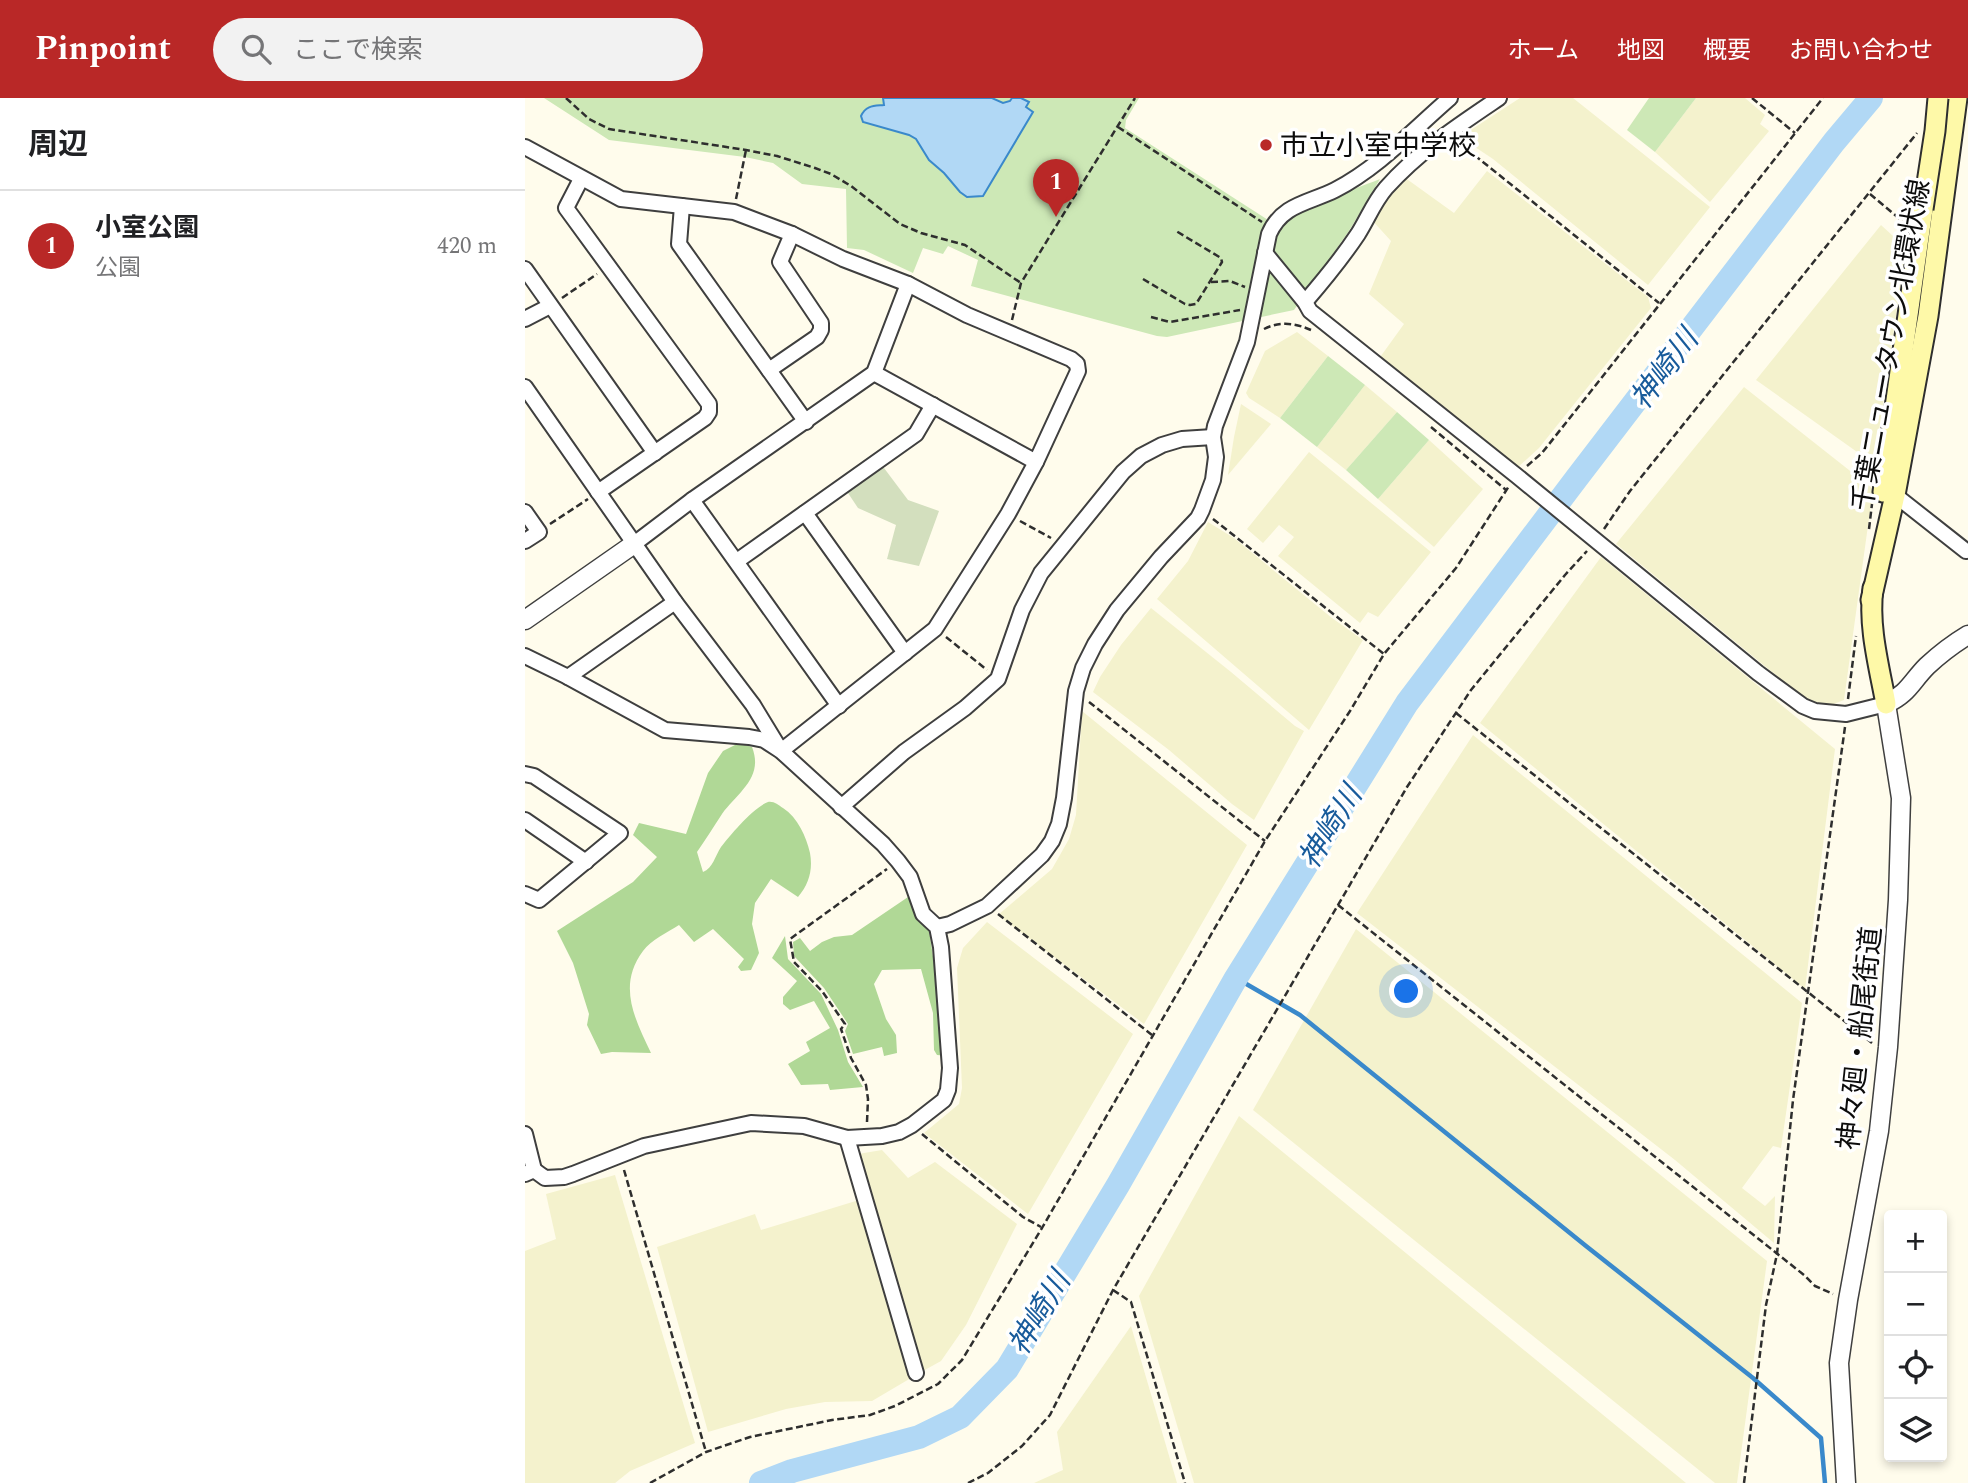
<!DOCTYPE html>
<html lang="ja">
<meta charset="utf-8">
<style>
:root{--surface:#fff;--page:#f2f2f2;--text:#202124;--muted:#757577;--line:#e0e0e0;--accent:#b92827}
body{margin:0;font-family:Spectral,"Noto Sans JP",serif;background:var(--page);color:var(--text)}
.controls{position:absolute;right:21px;bottom:21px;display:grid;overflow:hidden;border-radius:7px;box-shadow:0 4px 10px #0003}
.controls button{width:63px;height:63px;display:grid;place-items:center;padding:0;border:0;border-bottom:2px solid var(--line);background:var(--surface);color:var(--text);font:35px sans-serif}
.you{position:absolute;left:882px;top:894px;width:24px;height:24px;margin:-18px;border:5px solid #fff;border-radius:50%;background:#1a73e8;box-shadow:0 0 0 10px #1a73e833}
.badge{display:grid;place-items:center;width:46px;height:46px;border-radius:50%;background:var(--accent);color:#fff;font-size:23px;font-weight:700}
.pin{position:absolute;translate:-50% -58px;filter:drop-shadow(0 2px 4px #0008)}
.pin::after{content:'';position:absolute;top:37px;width:24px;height:21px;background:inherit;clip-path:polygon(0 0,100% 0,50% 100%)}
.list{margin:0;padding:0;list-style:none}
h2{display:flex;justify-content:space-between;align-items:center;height:91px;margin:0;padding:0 28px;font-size:30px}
h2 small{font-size:23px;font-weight:400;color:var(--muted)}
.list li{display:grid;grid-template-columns:46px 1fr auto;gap:21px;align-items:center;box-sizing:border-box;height:112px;padding:0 28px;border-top:2px solid var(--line)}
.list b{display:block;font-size:26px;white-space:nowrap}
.list p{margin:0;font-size:23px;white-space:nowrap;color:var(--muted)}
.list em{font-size:23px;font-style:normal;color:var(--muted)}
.icon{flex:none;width:38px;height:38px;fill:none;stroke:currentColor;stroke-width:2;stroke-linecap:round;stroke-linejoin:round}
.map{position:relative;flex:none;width:1443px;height:1385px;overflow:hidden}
header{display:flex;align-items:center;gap:42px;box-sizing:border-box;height:98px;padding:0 35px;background:var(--accent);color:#fff}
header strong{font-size:33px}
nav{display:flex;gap:38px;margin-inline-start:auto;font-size:24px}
.search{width:490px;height:63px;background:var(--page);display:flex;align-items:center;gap:18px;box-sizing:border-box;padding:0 24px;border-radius:38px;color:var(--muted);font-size:26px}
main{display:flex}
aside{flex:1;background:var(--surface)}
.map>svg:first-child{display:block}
</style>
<header>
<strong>Pinpoint</strong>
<div class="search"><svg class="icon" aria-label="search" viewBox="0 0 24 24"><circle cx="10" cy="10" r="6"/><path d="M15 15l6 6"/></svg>ここで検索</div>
<nav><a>ホーム</a><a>地図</a><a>概要</a><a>お問い合わせ</a></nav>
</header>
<main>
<aside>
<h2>周辺<small></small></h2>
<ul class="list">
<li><span class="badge">1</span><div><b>小室公園</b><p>公園</p></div><em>420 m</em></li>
</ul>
</aside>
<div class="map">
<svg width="1443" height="1385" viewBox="0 0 1443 1385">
<rect width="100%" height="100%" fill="#fffcec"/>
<g fill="#f4f2cd">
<polygon points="995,0 1048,0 1185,109 1123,187 968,61 935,39"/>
<polygon points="1171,0 1220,0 1240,17 1235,26 1244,33 1185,104 1130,54"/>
<polygon points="962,73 1123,199 1126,210 1014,350 992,370 853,262 879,226 844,196 866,143 846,121 853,106 879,79 929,115"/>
<polygon points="1356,127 1381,150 1349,366 1231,282"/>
<polygon points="772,234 803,258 755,320 724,300 721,295 740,253"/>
<polygon points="840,287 872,314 821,372 792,349"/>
<polygon points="1219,289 1348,391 1319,602 1298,610 1286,606 1091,446"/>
<polygon points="716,306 746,326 703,377 709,339"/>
<polygon points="904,342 958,391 909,449 853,401"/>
<polygon points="784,354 906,454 853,519 843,514 835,525 753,458 769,439 754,427 738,445 722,431"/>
<polygon points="683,424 709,440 807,520 838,542 784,632 632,501 663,463"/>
<polygon points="1076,459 1310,651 1280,891 955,625"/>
<polygon points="626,510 706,574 770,628 779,633 729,722 707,706 644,652 568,594 575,579 596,547"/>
<polygon points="557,613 722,747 619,926 473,817 527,771 544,741 551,717"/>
<polygon points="948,637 1277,905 1256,1050 1248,1048 1217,1090 1240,1108 1250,1098 1249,1145 1150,1062 832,815"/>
<polygon points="462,824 608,936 503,1116 399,1035 434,1006 437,990 432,870 438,850"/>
<polygon points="831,831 1242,1163 1212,1385 1190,1385 728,1012"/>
<polygon points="714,1018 1161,1385 669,1385 614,1198"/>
<polygon points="357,1052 383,1080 410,1064 492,1126 441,1227 416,1263 398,1273 333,1056"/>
<polygon points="90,1077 170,1345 105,1373 90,1385 0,1385 0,1153 31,1141 21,1096"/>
<polygon points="334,1102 386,1280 347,1303 300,1304 261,1311 183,1334 132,1149 230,1116 236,1132"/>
<polygon points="606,1228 652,1385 509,1385 538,1372 532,1334"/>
</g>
<g fill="#cde8b6">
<path d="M19,0H614L601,22L600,30L754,129C780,106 823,94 855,81L824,133L769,212L642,239L632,238L446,188L453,162L423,148L418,156L398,150L388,175L339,152L322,150L321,91L277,86L248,65L220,59L84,42Z"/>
<polygon points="1124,0 1171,0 1130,54 1102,32"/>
<polygon points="803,258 840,287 792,349 755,320"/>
<polygon points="872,314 904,342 853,401 821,372"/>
</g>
<g fill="#b0d896">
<path d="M214,645L227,649C239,680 213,694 197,716C189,728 181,741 172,754L178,774C188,770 190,758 196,749C205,737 229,709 243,704C249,703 253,707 258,710C273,720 281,738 285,755C288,772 284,786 273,799L246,781L230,805L227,826L234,855L226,872L216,873L213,869L219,861L188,831L169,844L154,827C143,834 126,842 118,853C92,888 110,921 126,955L87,954L76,956L62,927L64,916L48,865L32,833L108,784L132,759L108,737L114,725L161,736L183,675L198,653Z"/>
<polygon points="386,797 391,814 404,832 423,958 412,957 409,952 408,915 396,871 357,872 349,886 361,921 371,937 372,955 359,958 357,949 328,956 320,933 323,926 299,890 269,858 268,844 275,840 285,853 297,844 309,839 327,837"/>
<polygon points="260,838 263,861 296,896 313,932 323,964 338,989 305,992 303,986 276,987 263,966 285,953 281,944 305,930 289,903 265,912 258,906 258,899 272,883 247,860"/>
</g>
<polygon fill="#d3dfbe" points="356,366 383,402 414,413 394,468 362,461 371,427 333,410 321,392"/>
<path fill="#b1d8f5" stroke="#3a89cb" stroke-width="2" d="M358,0H467L478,5L485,3L487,0H496L504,4L501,9L508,14L458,98L442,99L435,94L419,75L404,62L391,41L384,37L338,24L336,18C341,7 349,8 359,7Z"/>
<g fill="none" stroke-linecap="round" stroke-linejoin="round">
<polyline stroke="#3a89cb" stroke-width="4.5" points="711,880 775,917 1061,1148 1228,1280 1296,1340 1300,1385"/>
<polyline stroke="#b1d8f5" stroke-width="24" points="236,1385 267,1373 394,1339 435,1319 482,1271 593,1087 711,880 882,605 1051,381 1309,44 1346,0"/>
<defs>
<g id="minor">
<polyline points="0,49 96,101 209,114 267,136 318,161 383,186 442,217 546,261 552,266 553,273 511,364 483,416 410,531 256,653 228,607 150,504 0,289"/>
<polyline points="56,81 41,110 184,306 184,314 180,320 73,394"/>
<polyline points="157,108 154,146 281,324"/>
<polyline points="740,155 780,204 785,213 992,378 1233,575 1278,608 1290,613 1321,616 1361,606"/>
<polyline points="0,171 130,355"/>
<path d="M780,204C799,182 817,160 833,136C843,120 849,104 861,90C894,53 934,27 974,0"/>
<polyline points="0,221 25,208"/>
<polyline points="244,272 292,239 296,232 296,225 255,164 267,136"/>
<polyline points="349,275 511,364"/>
<polyline points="1370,397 1441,453"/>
<polyline points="167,402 314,608"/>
<polyline points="0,414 14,434 0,443"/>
<polyline points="280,415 380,555"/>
<polyline points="109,446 167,402 349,275 383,186"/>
<polyline points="212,463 391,336 408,307"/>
<polyline points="0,558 43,579 140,632 224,639 239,642 256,653 358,746 373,763 385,779 398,816 412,829 416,849 425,970 423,992 419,1002 387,1027 374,1034 357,1038 322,1040 279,1028 226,1025 119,1048 48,1076 39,1079 20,1080 9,1072 0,1076"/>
<polyline points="43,579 150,504"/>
<polyline points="0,676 9,678 95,735 14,802 0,796"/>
<polyline points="316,709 379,654 440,610 473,581 497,512 516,475 598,374 616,358 637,347 657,341 688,339"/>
<polyline points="0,722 61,764"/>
<path d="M412,829L425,826L462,808L517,757L527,743L534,726L539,700L551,593L558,570L570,546L592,512L636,459L673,420L677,412L688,382L691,359L688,339L690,328L722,244L744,136C757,106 784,105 810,92C853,70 888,32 925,0"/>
<polyline points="0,1036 9,1072"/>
<polyline points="322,1040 391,1275"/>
</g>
<g id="tertiary">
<polyline points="0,522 109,446"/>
<path d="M1321,1385L1314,1265L1323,1202L1354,1033L1363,949L1373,802L1376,700L1361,606C1384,595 1386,584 1402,568C1415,556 1428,546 1443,537"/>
</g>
<g id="secondary">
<polyline points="1358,394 1398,111"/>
<path d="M1348,490C1343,528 1354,568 1361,606"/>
<polyline points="1346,502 1370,397 1403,218 1432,0"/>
</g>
</defs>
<use href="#minor" stroke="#3f3f3f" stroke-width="18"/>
<use href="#tertiary" stroke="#3f3f3f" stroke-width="21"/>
<use href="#secondary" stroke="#2e2e2e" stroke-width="23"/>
<g stroke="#2e2e2e" stroke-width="2.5" stroke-dasharray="7 3.5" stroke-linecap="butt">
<polyline points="41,0 64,21 84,31 221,52 252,58 290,70 306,76 326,88 375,126 396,135 440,147 496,185"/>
<polyline points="1227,0 1270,35"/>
<polyline points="593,29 737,124"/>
<polyline points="933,44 1134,205"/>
<polyline points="1345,96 1376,122 1379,126"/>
<polyline points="211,101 221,52"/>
<polyline points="618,181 660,206 665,207 671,206 697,164 696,160 651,133"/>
<polyline points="686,184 705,183 720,189"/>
<polyline points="37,200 72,176"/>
<polyline points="626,219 645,224 715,212"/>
<polyline points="487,222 496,185 610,0"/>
<path d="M739,231C755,223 770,225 786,232"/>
<polyline points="906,329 981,392"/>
<polyline points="1002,368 1017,355 1298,0"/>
<polyline points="688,421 859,556"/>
<polyline points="495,423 526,440"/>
<polyline points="25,426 63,401"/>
<polyline points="1079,431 1105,393 1392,35"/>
<polyline points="1344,431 1347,406"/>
<polyline points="421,539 462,572"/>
<polyline points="1323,601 1331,538"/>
<polyline points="564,604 740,743"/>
<polyline points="931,615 1347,945"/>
<polyline points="813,807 1279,1177 1290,1188 1308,1196"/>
<polyline points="473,816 627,937"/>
<polyline points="342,1024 343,1001 341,987 326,960 316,931 320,926 297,893 269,864 265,841 362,771"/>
<polyline points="397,1036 498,1119 516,1129"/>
<polyline points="99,1072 181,1354"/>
<polyline points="588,1192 606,1204 660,1385"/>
<polyline points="125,1385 181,1354 225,1339 307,1322 345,1317 370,1308 413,1286 437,1262 517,1130 740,743 825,613 859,556 931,470 984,388"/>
<polyline points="443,1385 463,1375 497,1348 525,1317 588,1192 882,689 946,592 1040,477 1062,453"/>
<polyline points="1219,1385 1241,1207 1252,1156 1268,1002 1320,629"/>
</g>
<use href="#minor" stroke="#fff" stroke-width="14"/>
<use href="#tertiary" stroke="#fff" stroke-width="18"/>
<use href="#secondary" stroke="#fef9a8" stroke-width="19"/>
<defs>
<polyline id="secondary-bridge" points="1398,111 1410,33 1413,0"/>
</defs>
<use href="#secondary-bridge" stroke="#2e2e2e" stroke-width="23" stroke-linecap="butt"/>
<use href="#secondary-bridge" stroke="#fef9a8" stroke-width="19"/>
</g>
<circle fill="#b92827" stroke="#fff" stroke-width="2.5" cx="741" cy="47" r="7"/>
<g text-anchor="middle" stroke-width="7" stroke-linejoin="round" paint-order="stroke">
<g font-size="28" fill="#0c0c0c" stroke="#fff" text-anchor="start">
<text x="755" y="57">市立小室中学校</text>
</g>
<g font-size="28" fill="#0c0c0c" stroke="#fff">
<text transform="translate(1365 247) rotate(-80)" y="10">千葉ニュータウン北環状線</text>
<text transform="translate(1334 940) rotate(-84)" y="10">神々廻・船尾街道</text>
</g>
<g font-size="30" font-style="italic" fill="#185b9b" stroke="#fff">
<text transform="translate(1139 271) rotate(-53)" y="10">神崎川</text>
<text transform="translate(805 729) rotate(-58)" y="10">神崎川</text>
<text transform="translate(514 1215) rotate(-59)" y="10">神崎川</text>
</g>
</g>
</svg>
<div class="controls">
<button>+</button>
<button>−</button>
<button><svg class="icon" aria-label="locate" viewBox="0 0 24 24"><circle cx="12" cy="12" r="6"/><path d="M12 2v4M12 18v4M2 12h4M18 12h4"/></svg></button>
<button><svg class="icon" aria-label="layers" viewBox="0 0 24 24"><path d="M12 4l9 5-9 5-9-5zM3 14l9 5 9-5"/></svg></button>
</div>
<div class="you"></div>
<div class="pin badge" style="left:531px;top:119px">1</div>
</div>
</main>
